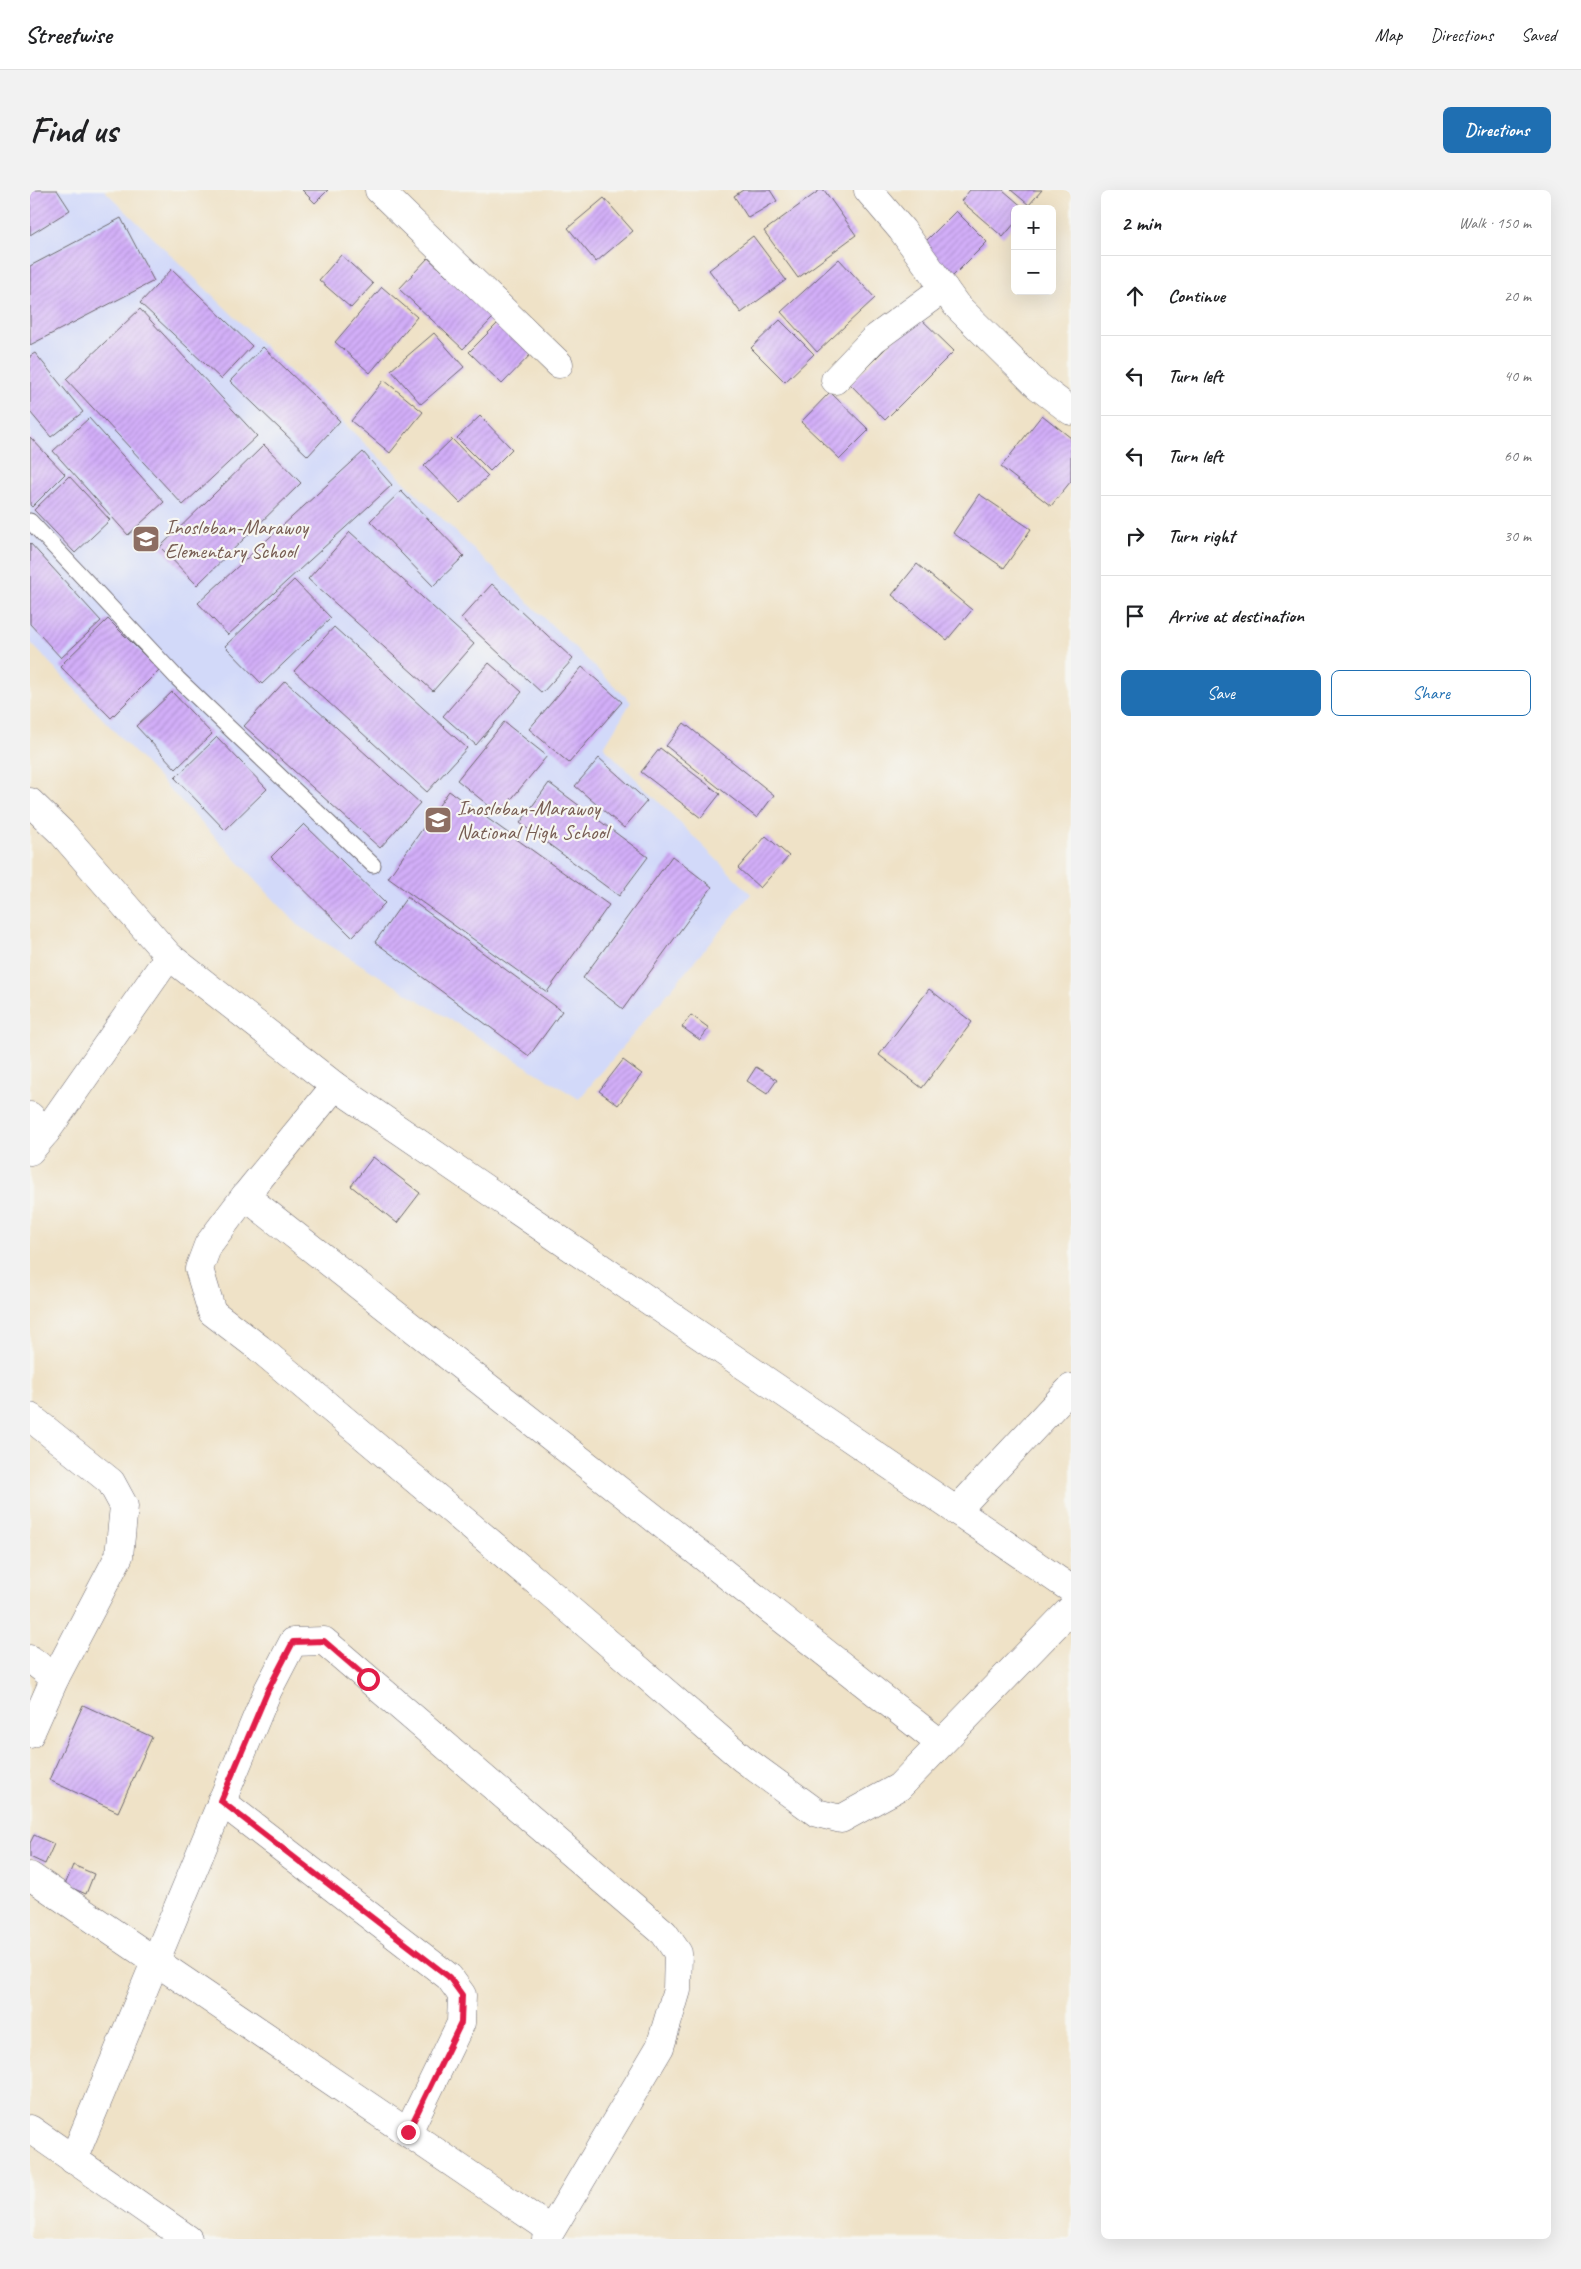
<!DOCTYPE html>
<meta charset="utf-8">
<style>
:root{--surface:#fff;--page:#f2f2f2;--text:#202124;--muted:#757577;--line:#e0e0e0;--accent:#1f6fb2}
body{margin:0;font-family:Caveat,sans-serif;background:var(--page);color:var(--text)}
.controls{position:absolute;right:15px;top:15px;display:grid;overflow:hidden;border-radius:8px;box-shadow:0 5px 20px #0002}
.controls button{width:45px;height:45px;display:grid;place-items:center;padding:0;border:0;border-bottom:1px solid var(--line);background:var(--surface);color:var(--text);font:25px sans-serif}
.stop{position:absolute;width:15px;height:15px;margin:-11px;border:4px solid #e11d48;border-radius:50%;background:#fff}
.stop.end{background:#e11d48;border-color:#fff;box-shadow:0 1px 5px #0008}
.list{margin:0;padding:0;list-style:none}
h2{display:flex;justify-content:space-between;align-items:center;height:65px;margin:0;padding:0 20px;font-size:21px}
h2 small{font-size:16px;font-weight:400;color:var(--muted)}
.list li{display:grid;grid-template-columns:32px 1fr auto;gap:15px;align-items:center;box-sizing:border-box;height:80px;padding:0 20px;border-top:1px solid var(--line)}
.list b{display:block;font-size:19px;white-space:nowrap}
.list em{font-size:16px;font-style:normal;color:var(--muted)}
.actions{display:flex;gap:10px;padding:15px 20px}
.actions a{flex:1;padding:11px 0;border:1px solid var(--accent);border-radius:8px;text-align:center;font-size:18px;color:var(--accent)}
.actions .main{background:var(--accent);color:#fff}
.icon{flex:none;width:28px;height:28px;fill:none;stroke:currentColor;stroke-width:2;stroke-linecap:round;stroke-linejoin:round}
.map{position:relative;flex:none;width:1041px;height:2049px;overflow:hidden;border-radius:8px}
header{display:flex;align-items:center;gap:30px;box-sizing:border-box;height:70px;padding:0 25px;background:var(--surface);border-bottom:1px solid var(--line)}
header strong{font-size:24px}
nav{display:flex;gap:28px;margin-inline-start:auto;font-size:18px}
.intro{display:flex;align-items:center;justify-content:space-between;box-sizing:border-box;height:120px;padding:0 30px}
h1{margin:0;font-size:35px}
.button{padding:12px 22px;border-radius:8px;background:var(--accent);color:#fff;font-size:18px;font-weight:700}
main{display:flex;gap:30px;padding:0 30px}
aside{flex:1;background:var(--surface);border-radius:8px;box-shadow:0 5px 20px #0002}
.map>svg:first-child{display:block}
</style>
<header>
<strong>Streetwise</strong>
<nav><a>Map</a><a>Directions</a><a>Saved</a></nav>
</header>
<div class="intro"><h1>Find us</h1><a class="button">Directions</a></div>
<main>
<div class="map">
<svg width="1041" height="2049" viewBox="0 0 1041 2049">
<defs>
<pattern id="building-hatch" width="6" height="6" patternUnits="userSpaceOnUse" patternTransform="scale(1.25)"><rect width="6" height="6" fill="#d2aef8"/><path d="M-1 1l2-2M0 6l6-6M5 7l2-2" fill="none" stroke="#b495d6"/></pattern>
</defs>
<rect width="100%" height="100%" fill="#f6f6f2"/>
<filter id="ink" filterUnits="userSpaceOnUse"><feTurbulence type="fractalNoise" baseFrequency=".02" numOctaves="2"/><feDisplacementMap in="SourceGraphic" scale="10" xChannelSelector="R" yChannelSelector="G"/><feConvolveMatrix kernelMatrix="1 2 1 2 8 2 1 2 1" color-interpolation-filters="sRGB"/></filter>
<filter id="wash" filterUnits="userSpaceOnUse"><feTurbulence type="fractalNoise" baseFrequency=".0096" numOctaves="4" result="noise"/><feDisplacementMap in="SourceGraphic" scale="20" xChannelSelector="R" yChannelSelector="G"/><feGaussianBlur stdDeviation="1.12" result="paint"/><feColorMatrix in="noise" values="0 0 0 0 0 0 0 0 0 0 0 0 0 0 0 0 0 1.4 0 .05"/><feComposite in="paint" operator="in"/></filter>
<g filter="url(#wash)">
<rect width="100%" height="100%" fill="#efe2c7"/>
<polygon fill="#d2d9f9" points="0,0 74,0 601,512 574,557 721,704 549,909 270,737 0,452"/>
<g id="blocks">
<g fill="url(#building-hatch)">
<polygon points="0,0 27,0 40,20 0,45"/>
<polygon points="272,0 298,0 285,13"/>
<polygon points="713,0 740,0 747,11 718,28 704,6"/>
<polygon points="790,0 794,0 826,45 768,88 734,41"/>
<polygon points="940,0 973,0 995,19 985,19 985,33 973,47 931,11"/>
<polygon points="981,0 1012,0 999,15"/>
<polygon points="574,8 603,41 566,72 538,38"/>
<polygon points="926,21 957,52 921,88 890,57"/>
<polygon points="91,28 124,91 0,155 0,76"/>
<polygon points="723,46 756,90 711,123 679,80"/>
<polygon points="311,65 343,94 321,118 289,90"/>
<polygon points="398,68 463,128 433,159 369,99"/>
<polygon points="809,69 845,108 787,162 751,122"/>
<polygon points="142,79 222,156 191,189 110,113"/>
<polygon points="352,97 387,127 340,183 305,152"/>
<polygon points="110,119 227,246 153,315 36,189"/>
<polygon points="888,126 924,161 855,230 820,194"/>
<polygon points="473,128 505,160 472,194 439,162"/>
<polygon points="750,130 784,164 755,192 721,158"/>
<polygon points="404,143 434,177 391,214 361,180"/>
<polygon points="233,157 310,231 278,266 200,191"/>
<polygon points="5,163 53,222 21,247 0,222 0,166"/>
<polygon points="354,190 393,222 360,263 321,231"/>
<polygon points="800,202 839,240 810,269 771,232"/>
<polygon points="1012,225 1041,248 1041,291 1021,316 971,277"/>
<polygon points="450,226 482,259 460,281 427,248"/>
<polygon points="59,228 134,312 98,345 23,261"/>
<polygon points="0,247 35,284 2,317 0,315"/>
<polygon points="422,249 458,286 430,313 394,276"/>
<polygon points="234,255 271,293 167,395 130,357"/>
<polygon points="333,262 362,295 198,445 168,413"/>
<polygon points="39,286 80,330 45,363 4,320"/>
<polygon points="371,301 434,366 403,396 340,331"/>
<polygon points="949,304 1001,339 974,378 923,343"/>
<polygon points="320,342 444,454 403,501 278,389"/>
<polygon points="0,353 71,431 31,468 0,434"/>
<polygon points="887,374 942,420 917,450 862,405"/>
<polygon points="264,390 301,428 232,494 195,456"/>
<polygon points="462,394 543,469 512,503 431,428"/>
<polygon points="78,429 129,480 81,528 30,476"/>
<polygon points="304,437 437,558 397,602 264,481"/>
<polygon points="459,473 492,502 446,555 413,526"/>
<polygon points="552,477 592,512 539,573 499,539"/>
<polygon points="255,491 390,613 350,658 214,536"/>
<polygon points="142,502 182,544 146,579 106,536"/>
<polygon points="474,532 517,566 469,624 427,590"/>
<polygon points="654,533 744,605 727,628 636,556"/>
<polygon points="187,547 237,599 195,640 145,588"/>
<polygon points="630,558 690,604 671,628 611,582"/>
<polygon points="569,568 617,611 594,638 545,596"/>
<polygon points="519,593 618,667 589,706 490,633"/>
<polygon points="419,601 579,715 517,802 358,688"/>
<polygon points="274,634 355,713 322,747 241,667"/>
<polygon points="736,646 759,666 730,698 708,678"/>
<polygon points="642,666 682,697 593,819 553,788"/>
<polygon points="377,707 532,821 499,866 345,752"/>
<polygon points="899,799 942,832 892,898 849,865"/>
<polygon points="661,825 679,838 670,850 652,837"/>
<polygon points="593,870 612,884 588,915 569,901"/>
<polygon points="726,877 747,890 737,904 717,891"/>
<polygon points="343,967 390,1003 367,1033 321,996"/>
<polygon points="53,1515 122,1547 88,1622 19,1590"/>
<polygon points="4,1645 24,1654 15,1674 0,1667 0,1653"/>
<polygon points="43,1675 64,1684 56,1704 35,1695"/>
</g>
</g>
</g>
<g filter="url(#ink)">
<use href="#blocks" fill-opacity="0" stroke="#6a656c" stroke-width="1"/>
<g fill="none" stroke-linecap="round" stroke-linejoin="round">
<defs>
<polyline id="service" points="0,331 148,489 343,675"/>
<g id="minor">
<polyline points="349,0 529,174"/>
<polyline points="838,0 872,40 926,115 1008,196 1041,221"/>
<polyline points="805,190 843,150 914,98"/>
<polyline points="0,612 32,643 139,766 305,896 1041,1399"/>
<polyline points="305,896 215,1006 178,1055 169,1079 182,1122 229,1158 519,1402 712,1568 787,1623 811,1629 869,1597 1041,1419"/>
<polyline points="0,926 16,942"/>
<polyline points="0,961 16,942 139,766"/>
<polyline points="215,1006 910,1553"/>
<polyline points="0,1227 81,1292 94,1316 89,1366 25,1488 0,1544"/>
<polyline points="926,1321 1041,1198"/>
<polyline points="0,1469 25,1488"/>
<polyline points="191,1611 419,1787 432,1805 431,1833 378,1942"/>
<polyline points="0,1686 521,2040"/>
<polyline points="0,1939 158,2049"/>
<polyline points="43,1970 238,1500 263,1452 294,1451 634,1743 648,1763 647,1800 630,1857 516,2049"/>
</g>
</defs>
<use href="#service" stroke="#6a656c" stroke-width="17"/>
<use href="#minor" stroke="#6a656c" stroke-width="29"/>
<use href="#service" stroke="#fff" stroke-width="15"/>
<use href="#minor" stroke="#fff" stroke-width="28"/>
</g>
</g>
<g fill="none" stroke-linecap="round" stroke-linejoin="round" filter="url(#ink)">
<polyline stroke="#e11d48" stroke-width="6" points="338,1489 294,1451 263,1452 238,1500 191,1611 419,1787 432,1805 431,1833 378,1942"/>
</g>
<defs>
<symbol id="school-square" viewBox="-11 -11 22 22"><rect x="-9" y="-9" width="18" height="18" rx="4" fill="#8d6e63" stroke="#f6f6f2"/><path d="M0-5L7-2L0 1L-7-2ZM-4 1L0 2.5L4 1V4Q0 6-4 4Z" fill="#fff"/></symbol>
</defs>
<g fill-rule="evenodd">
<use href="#school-square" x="100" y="333" width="32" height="32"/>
<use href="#school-square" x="392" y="614" width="32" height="32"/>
</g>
<g text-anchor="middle" stroke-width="4.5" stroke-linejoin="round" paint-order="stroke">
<g font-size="21" fill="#785e54" stroke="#f6f6f2" text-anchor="start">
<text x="135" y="344">Inosloban-Marawoy<tspan x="135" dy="24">Elementary School</tspan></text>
<text x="427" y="625">Inosloban-Marawoy<tspan x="427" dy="24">National High School</tspan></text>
</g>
</g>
</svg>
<div class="controls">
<button>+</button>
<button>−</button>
</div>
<div class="stop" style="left:338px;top:1489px"></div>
<div class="stop end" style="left:378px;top:1942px"></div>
</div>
<aside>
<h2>2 min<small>Walk · 150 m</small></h2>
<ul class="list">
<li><svg class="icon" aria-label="ahead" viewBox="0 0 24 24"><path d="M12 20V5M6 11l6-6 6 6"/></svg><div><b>Continue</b></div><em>20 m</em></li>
<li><svg class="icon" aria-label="left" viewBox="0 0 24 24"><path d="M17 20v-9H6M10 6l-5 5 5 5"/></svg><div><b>Turn left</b></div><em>40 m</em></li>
<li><svg class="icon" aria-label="left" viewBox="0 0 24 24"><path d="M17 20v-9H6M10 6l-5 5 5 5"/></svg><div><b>Turn left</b></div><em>60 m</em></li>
<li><svg class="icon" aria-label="right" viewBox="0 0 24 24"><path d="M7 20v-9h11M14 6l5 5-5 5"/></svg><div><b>Turn right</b></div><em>30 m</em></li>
<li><svg class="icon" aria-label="arrive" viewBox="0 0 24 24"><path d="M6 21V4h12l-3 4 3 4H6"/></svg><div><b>Arrive at destination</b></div></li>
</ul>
<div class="actions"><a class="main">Save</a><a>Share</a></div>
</aside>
</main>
